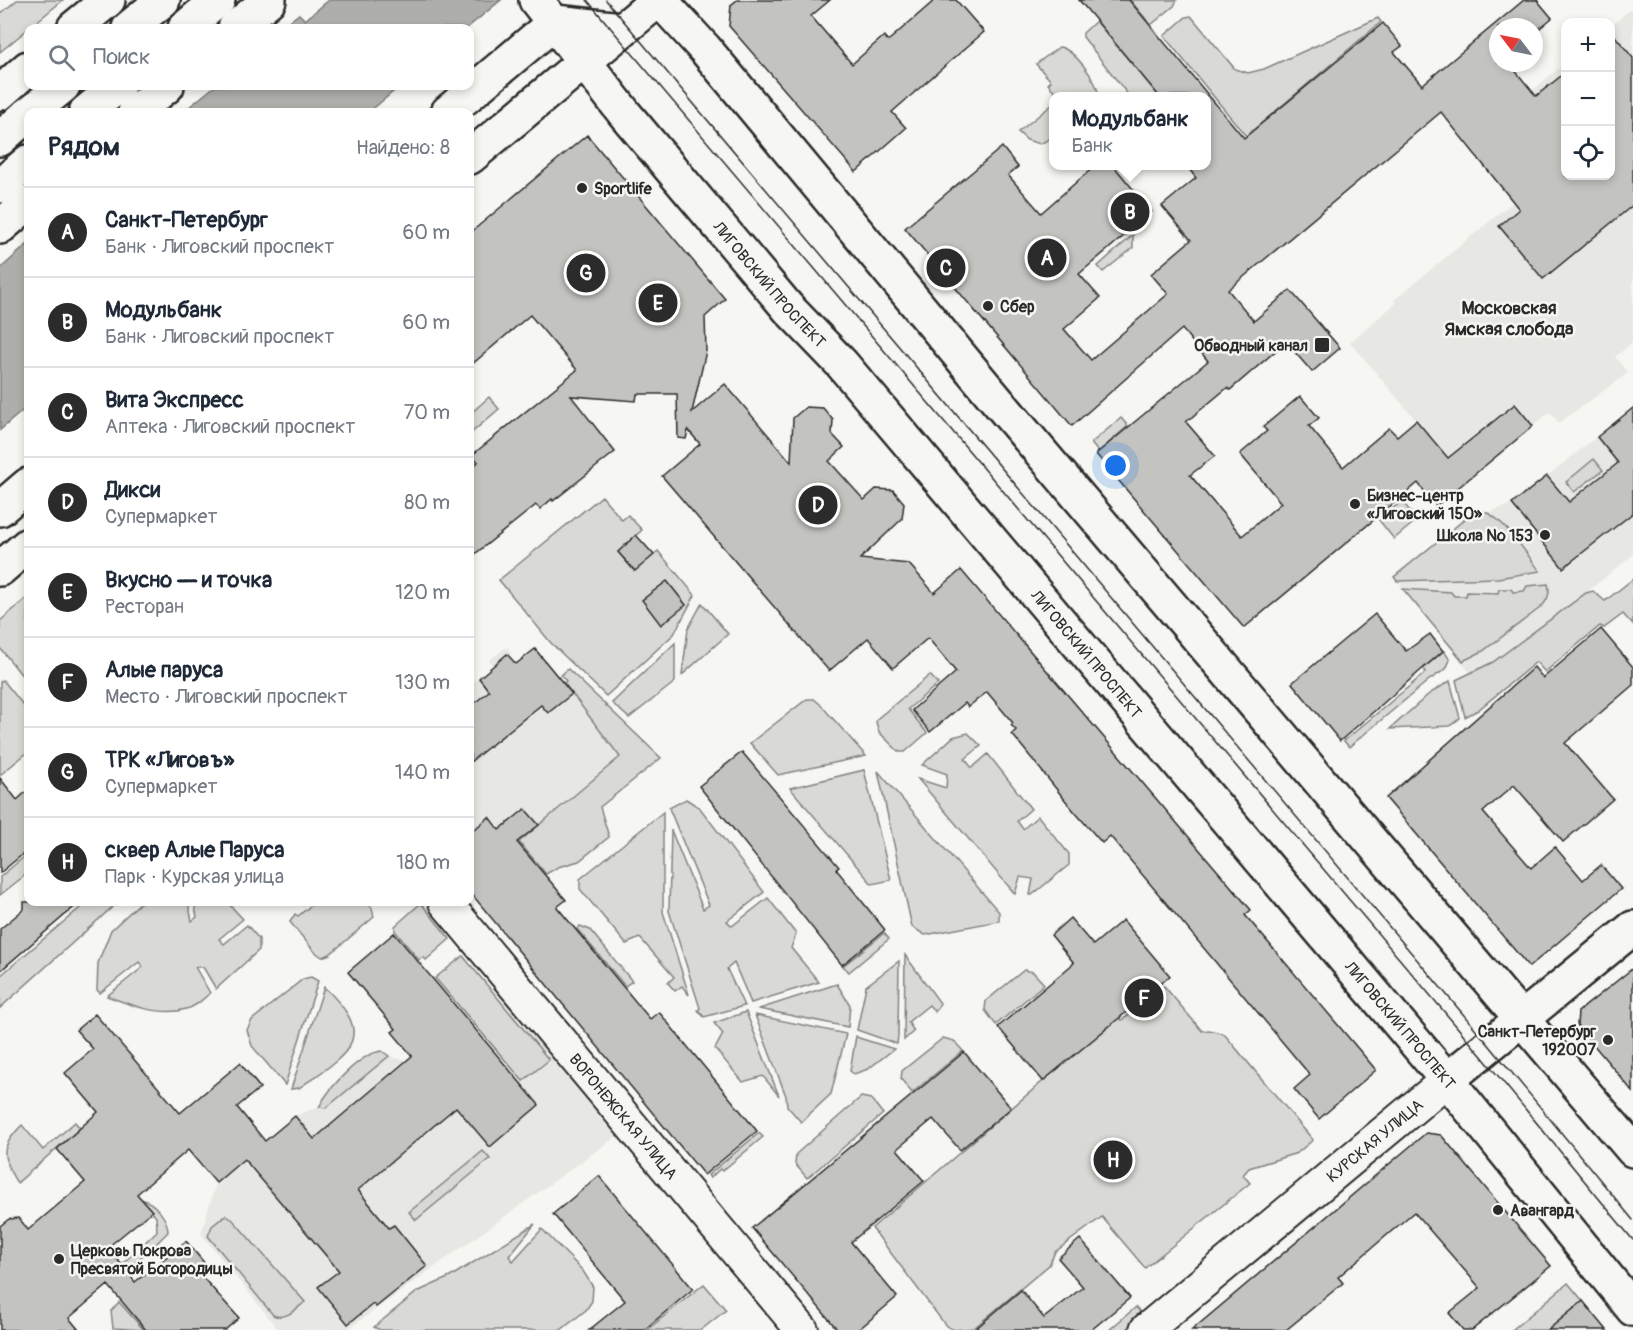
<!DOCTYPE html>
<html lang="ru">
<meta charset="utf-8">
<style>
:root{--surface:#fff;--page:#f6f6f7;--text:#1f2937;--muted:#747a83;--line:#e0e1e3;--accent:#2b2b2b}
body{margin:0;font-family:Pangolin,sans-serif;background:var(--page);color:var(--text)}
.controls{position:absolute;right:18px;top:18px;display:grid;overflow:hidden;border-radius:12px;box-shadow:0 3px 9px #0003}
.controls button{width:54px;height:54px;display:grid;place-items:center;padding:0;border:0;border-bottom:2px solid var(--line);background:var(--surface);color:var(--text);font:30px sans-serif}
.compass{position:absolute;left:1489px;top:18px;width:54px;height:54px;border-radius:50%;background:var(--surface);box-shadow:0 3px 9px #0003;rotate:302deg}
.you{position:absolute;left:1116px;top:466px;width:21px;height:21px;margin:-15px;border:4px solid #fff;border-radius:50%;background:#1a73e8;box-shadow:0 0 0 9px #1a73e833}
.badge{display:grid;place-items:center;width:39px;height:39px;border-radius:50%;background:var(--accent);color:#fff;font-size:20px;font-weight:700}
.pin{position:absolute;translate:-50% -50%;border:3px solid #fff;box-shadow:0 2px 6px #0006}
.popup{position:absolute;left:1049px;top:92px;width:162px;height:78px;box-sizing:border-box;display:grid;place-content:center;border-radius:12px;background:var(--surface);filter:drop-shadow(0 2px 4px #0005);font-size:20px;white-space:nowrap;color:var(--muted)}
.popup b{font-size:22px;color:var(--text)}
.popup::after{content:'';position:absolute;left:50%;top:100%;margin-left:-12px;border:12px solid transparent;border-top-color:var(--surface)}
.list{margin:0;padding:0;list-style:none}
h2{display:flex;justify-content:space-between;align-items:center;height:78px;margin:0;padding:0 24px;font-size:26px}
h2 small{font-size:20px;font-weight:400;color:var(--muted)}
.list li{display:grid;grid-template-columns:39px 1fr auto;gap:18px;align-items:center;box-sizing:border-box;height:90px;padding:0 24px;border-top:2px solid var(--line)}
.list b{display:block;font-size:22px;white-space:nowrap}
.list p{margin:0;font-size:20px;white-space:nowrap;color:var(--muted)}
.list em{font-size:20px;font-style:normal;color:var(--muted)}
.icon{flex:none;width:33px;height:33px;fill:none;stroke:currentColor;stroke-width:2;stroke-linecap:round;stroke-linejoin:round}
.map{position:relative;flex:none;width:1633px;height:1330px;overflow:hidden}
.search{position:absolute;background:var(--surface);box-shadow:0 3px 9px #0003;left:24px;top:24px;width:450px;height:66px;display:flex;align-items:center;gap:15px;box-sizing:border-box;padding:0 21px;border-radius:12px;color:var(--muted);font-size:22px}
.panel{position:absolute;background:var(--surface);box-shadow:0 3px 9px #0003;left:24px;top:108px;width:450px;height:798px;border-radius:12px}
.map>svg:first-child{display:block}
</style>
<div class="map">
<svg width="1633" height="1330" viewBox="0 0 1633 1330">
<rect width="100%" height="100%" fill="#f6f6f2"/>
<filter id="ink" filterUnits="userSpaceOnUse"><feTurbulence type="fractalNoise" baseFrequency=".0167" numOctaves="2"/><feDisplacementMap in="SourceGraphic" scale="12" xChannelSelector="R" yChannelSelector="G"/><feConvolveMatrix kernelMatrix="1 2 1 2 8 2 1 2 1" color-interpolation-filters="sRGB"/></filter>
<g filter="url(#ink)">
<g fill="#e7e7e3">
<polygon points="1633,7 1633,342 1615,357 1628,373 1559,423 1550,412 1533,426 1515,404 1448,458 1350,342 1396,303 1394,300 1513,202 1454,128 1519,75 1532,91 1565,63 1566,176 1610,176 1611,26"/>
<polygon points="1633,408 1633,555 1527,640 1477,675 1470,673 1399,582 1482,515 1512,504"/>
<polygon points="507,647 511,653 508,656 519,669 524,665 520,660 535,649 620,757 470,882 470,685 493,666 489,660"/>
<polygon points="497,984 621,1133 347,1330 279,1330 201,1234 216,1183 295,1116 319,1107 334,1085 370,1054 382,1051 394,1058 405,1060"/>
</g>
<g fill="#d9d9d5" stroke="#828280" stroke-width="1.5">
<polygon points="17,0 63,0 0,52 0,14"/>
<polygon points="1130,0 1177,0 1174,6 1151,25"/>
<polygon points="1191,16 1235,69 1248,73 1264,69 1378,18 1381,22 1246,136 1164,36 1186,17"/>
<polygon points="1096,21 1159,96 1129,96 1083,37 1083,33"/>
<path d="M1059,47C1073,48 1100,83 1098,96H1059L1048,84L1051,81L1036,64Z"/>
<polygon points="1053,104 1053,137 1040,144 1027,140 1018,132"/>
<polygon points="1133,235 1133,248 1103,272 1098,266"/>
<polygon points="489,397 499,409 470,434 470,414"/>
<polygon points="1121,418 1128,426 1098,452 1091,443"/>
<polygon points="1594,459 1603,470 1574,492 1566,482"/>
<polygon points="602,496 622,520 628,515 642,530 618,552 634,571 658,551 695,595 674,634 606,696 551,643 499,580"/>
<polygon points="1402,501 1417,520 1394,539 1379,520"/>
<path d="M1476,510C1499,509 1526,554 1540,571L1498,578L1397,581L1394,577Z"/>
<polygon points="1633,579 1633,625 1623,614 1604,628 1600,626 1545,672 1536,662 1478,710 1465,717 1456,680 1493,662 1586,593 1593,591 1605,601"/>
<path d="M1548,584C1551,594 1548,601 1540,608L1483,651L1463,661L1403,589L1451,592L1454,596H1466L1467,592L1498,593L1499,589H1511L1513,592L1524,591L1527,586Z"/>
<polygon points="28,597 28,683 0,648 0,621"/>
<polygon points="702,603 728,634 682,675 688,629"/>
<polygon points="675,643 675,682 629,718 612,703"/>
<polygon points="1444,651 1450,660 1446,669 1429,680 1349,747 1344,741 1425,673 1424,668"/>
<polygon points="568,669 661,758 600,807 609,837 579,861 558,867 546,874 519,842 620,757 564,683 566,681 561,675"/>
<polygon points="930,675 938,684 908,709 927,733 905,752 899,752 879,732 876,722 878,718"/>
<polygon points="3,680 28,711 28,752 0,775 0,682"/>
<polygon points="1450,681 1460,718 1450,726 1390,729 1429,694"/>
<polygon points="807,699 814,699 820,704 866,756 778,775 750,743"/>
<polygon points="968,733 981,746 965,759 972,768 988,754 1031,809 1017,821 1023,829 1038,816 1069,854 1069,865 1032,895 1030,895 1033,879 1020,877 1015,894 918,779 946,788 947,774 922,765 953,737"/>
<polygon points="864,770 891,880 872,884 790,788"/>
<polygon points="878,771 999,912 999,921 925,935 912,927"/>
<polygon points="686,799 700,808 764,892 727,921 732,926 768,898 796,934 791,948 819,982 751,1003 734,963 727,969 744,1006 704,1017 698,1010 700,1008 669,911 671,830 703,909 709,905 669,808"/>
<polygon points="663,812 663,912 689,995 682,986 675,991 668,983 674,977 640,938 626,944 580,889 580,879"/>
<polygon points="25,856 28,860 28,873 0,895 0,877"/>
<polygon points="87,902 118,902 0,1008 0,976"/>
<path d="M141,902H188L192,921L197,917L194,902H227L243,919L219,939L224,944L247,925L259,939V950L216,989L203,967H195L210,993C203,999 196,1007 186,1009C162,1017 130,1005 107,996L143,967L139,962L100,993L97,990L98,963L111,930Z"/>
<polygon points="315,902 367,902 372,908 374,917 330,954 322,957 314,951 290,922 295,914 298,916"/>
<polygon points="421,903 450,939 426,960 423,957 419,960 395,931 395,926"/>
<polygon points="580,926 590,930 632,981 625,986 577,929"/>
<polygon points="884,933 889,939 849,972 843,966"/>
<polygon points="905,955 940,1003 935,1012 929,1005 908,1022 914,1031 904,1040"/>
<polygon points="463,956 549,1060 523,1081 435,978"/>
<polygon points="899,961 898,1035 897,1044 857,1030 866,986"/>
<polygon points="1024,970 1033,972 1044,984 996,1025 985,1010 986,1001"/>
<polygon points="311,977 318,981 285,1085 252,1046 247,1030 252,1020 303,979"/>
<polygon points="837,984 850,1005 848,1027 759,1009"/>
<polygon points="1164,986 1202,1031 1209,1030 1224,1034 1313,1140 1297,1153 1249,1168 1243,1175 1250,1183 1145,1268 1102,1217 1055,1252 1049,1265 974,1328 954,1330 946,1326 872,1228 1106,1027 1118,1018 1122,1020"/>
<path d="M324,987C379,1038 348,1054 299,1088L291,1089Z"/>
<polygon points="746,1012 779,1096 763,1076 743,1082 715,1049 723,1034 714,1023"/>
<polygon points="755,1015 846,1034 831,1094 801,1122 787,1106 786,1096"/>
<polygon points="856,1036 859,1038 894,1049 868,1069 854,1074 850,1071"/>
<polygon points="943,1038 954,1041 963,1051 912,1093 901,1079 902,1071"/>
<path d="M382,1051L389,1056L326,1108L319,1107C329,1088 360,1053 382,1051Z"/>
<polygon points="861,1097 871,1099 883,1114 807,1178 795,1164 796,1154"/>
<path d="M75,1122L80,1128L17,1183C0,1156 0,1147 22,1125L43,1150Z"/>
<polygon points="759,1133 763,1137 722,1171 720,1169 710,1178 708,1175"/>
<polygon points="483,1151 490,1159 416,1220 409,1212"/>
<path d="M141,1199C154,1202 168,1218 168,1232L151,1249L149,1247L145,1250L147,1252L126,1270L121,1265L157,1231L156,1217Z"/>
<path d="M226,1215L233,1220L305,1302C296,1309 285,1321 273,1315L208,1236L212,1226Z"/>
<polygon points="535,1224 509,1256 513,1261 542,1229 583,1271 593,1287 592,1301 586,1310 561,1330 380,1330 374,1327 417,1292 450,1277"/>
<polygon points="1568,1283 1583,1301 1548,1330 1512,1330"/>
<polygon points="704,1284 726,1310 701,1330 647,1330"/>
<polygon points="119,1302 144,1330 113,1328 111,1311"/>
<polygon points="1136,1307 1143,1316 1126,1330 1109,1330"/>
</g>
<g fill="#aeaeab" stroke="#7a7a78" stroke-width="1.5">
<polygon points="329,0 501,0 467,28 281,28 299,14 305,20"/>
<polygon points="215,86 400,86 369,112 183,112"/>
<polygon points="28,244 28,406 0,430 0,269"/>
</g>
<g fill="#c3c3c0" stroke="#2b2b2b" stroke-width="1.5">
<polygon points="737,0 830,0 811,16 852,64 884,36 888,41 935,0 956,0 984,32 892,112 906,128 856,172 729,26 731,5"/>
<polygon points="1079,0 1129,0 1244,138 1383,23 1402,46 1394,52 1422,85 1524,0 1537,0 1552,18 1534,33 1534,27 1498,27 1498,63 1509,63 1536,96 1566,72 1566,176 1611,176 1611,31 1633,58 1633,205 1543,279 1499,226 1519,209 1441,112 1228,290 1254,321 1290,290 1340,348 1312,372 1286,342 1230,390 1227,388 1186,422 1215,456 1190,475 1242,536 1281,503 1240,454 1267,431 1263,427 1300,396 1319,418 1309,426 1343,467 1389,428 1397,436 1416,420 1448,458 1515,404 1533,426 1436,506 1418,483 1244,628 1096,454 1208,361 1182,329 1072,426 905,228 1002,147 1018,167 1008,175 1041,213 1096,165 1113,165 1152,212 1079,274 1100,298 1064,329 1091,360 1168,294 1151,274 1191,240 1162,206 1196,178 1186,165 1206,165 1206,96 1159,96"/>
<polygon points="587,135 725,299 705,317 706,351 692,412 725,384 791,462 793,418 806,407 823,408 833,420 832,434 844,447 829,461 864,500 876,489 893,490 904,503 902,519 860,559 909,564 934,593 961,570 1251,910 1245,915 1376,1070 1319,1119 1294,1089 1310,1075 1110,836 1102,843 1074,811 1012,734 1016,730 1011,725 1013,723 987,692 968,707 965,703 930,732 912,710 956,672 928,638 893,668 868,638 829,671 662,476 700,444 688,430 686,439 678,438 677,394 637,394 636,401 571,396 615,452 553,501 552,499 540,509 536,505 470,558 470,469 478,462 472,455 577,370 530,315 470,366 470,233"/>
<polygon points="1633,408 1633,513 1563,568 1512,504 1547,476 1569,502 1618,463 1597,437"/>
<polygon points="636,535 654,555 635,571 618,552"/>
<polygon points="667,581 686,605 661,625 642,600"/>
<polygon points="1375,614 1406,651 1430,634 1443,651 1340,741 1292,683"/>
<polygon points="1601,629 1633,667 1633,685 1565,743 1613,799 1563,842 1514,785 1483,812 1531,868 1555,847 1583,880 1601,865 1621,889 1529,967 1386,798 1534,667 1543,678"/>
<polygon points="535,649 572,694 548,713 541,705 470,762 470,707 489,691 479,678 507,654 516,664"/>
<polygon points="742,752 839,867 836,869 885,930 842,965 699,786"/>
<polygon points="0,778 17,800 28,790 28,850 0,873"/>
<polygon points="525,809 539,825 517,842 566,900 557,907 650,1019 659,1012 757,1131 704,1175 470,892 470,833 489,817 499,830"/>
<polygon points="24,902 80,902 0,971 0,929 24,909"/>
<polygon points="1070,918 1093,945 1123,920 1170,976 1043,1081 998,1027 1074,963 1051,935"/>
<polygon points="394,933 539,1105 490,1147 456,1107 358,1190 389,1228 394,1225 427,1266 376,1307 373,1304 348,1324 318,1287 339,1271 244,1159 216,1183 188,1150 137,1194 152,1211 108,1247 135,1282 186,1241 206,1265 198,1272 239,1318 225,1330 146,1330 108,1285 69,1318 79,1330 0,1330 0,1226 9,1219 19,1218 28,1230 85,1182 57,1149 98,1112 65,1073 93,1049 76,1030 95,1014 180,1113 240,1063 260,1088 237,1107 265,1141 295,1116 314,1139 412,1056 392,1032 396,1029 348,972"/>
<polygon points="1633,968 1633,1092 1577,1025 1578,1012"/>
<polygon points="964,1052 1011,1108 960,1150 933,1119 897,1149 924,1181 851,1242 897,1297 858,1330 838,1330 752,1228"/>
<polygon points="1426,1133 1441,1135 1551,1266 1472,1330 1463,1330 1449,1313 1480,1288 1414,1212 1338,1277 1343,1283 1286,1330 1192,1330"/>
<polygon points="599,1176 693,1289 644,1330 589,1330 625,1301 553,1214"/>
<polygon points="1080,1239 1130,1298 1091,1330 974,1330 1021,1290 1044,1318 1083,1287 1058,1258"/>
<polygon points="1583,1301 1607,1330 1548,1330"/>
</g>
<g fill="none" stroke-linecap="round" stroke-linejoin="round">
<defs>
<g id="street">
<path id="s1" d="M445,902L802,1330"/>
<path id="s2" d="M1146,1330L1447,1080"/>
</g>
<g id="secondary">
<polyline points="74,28 108,0"/>
<polyline points="129,28 163,0"/>
<polyline points="185,28 218,0"/>
<polyline points="235,28 269,0"/>
<polyline points="0,93 28,68"/>
<polyline points="31,112 63,86"/>
<polyline points="86,112 118,86"/>
<polyline points="135,112 167,86"/>
<polyline points="448,112 555,22 622,29"/>
<polyline points="0,139 28,114"/>
<polyline points="470,157 658,0"/>
<polyline points="0,186 28,162"/>
<polyline points="0,227 28,203"/>
<polyline points="0,509 28,485"/>
<polyline points="0,569 28,545"/>
<polyline points="1447,1080 1633,928"/>
</g>
<g id="primary">
<path id="s3" d="M536,0L625,114L788,308L842,364L1447,1080L1633,1309"/>
<polyline points="660,0 705,49 994,397 1633,1150"/>
</g>
</defs>
<use href="#street" stroke="#2b2b2b" stroke-width="36"/>
<use href="#secondary" stroke="#2b2b2b" stroke-width="38"/>
<use href="#primary" stroke="#2b2b2b" stroke-width="38"/>
<use href="#street" stroke="#f6f6f2" stroke-width="32"/>
<use href="#secondary" stroke="#f6f6f2" stroke-width="33"/>
<use href="#primary" stroke="#f6f6f2" stroke-width="33"/>
<g stroke="#2b2b2b" stroke-width="1.5">
<polyline points="587,0 1480,1054 1633,1240"/>
<polyline points="606,0 1490,1046 1633,1220"/>
</g>
</g>
</g>
<g fill="#2b2b2b" stroke="#f6f6f2" stroke-width="2">
<circle cx="582" cy="188" r="6"/>
<circle cx="988" cy="306" r="6"/>
<rect x="1314" y="337" width="16" height="16" rx="3"/>
<circle cx="1355" cy="504" r="6"/>
<circle cx="1545" cy="535" r="6"/>
<circle cx="1608" cy="1040" r="6"/>
<circle cx="1498" cy="1210" r="6"/>
<circle cx="59" cy="1259" r="6"/>
</g>
<g text-anchor="middle" stroke-width="5" stroke-linejoin="round" paint-order="stroke">
<g font-size="16" font-weight="bold" fill="#2b2b2b" stroke="#f6f6f2" text-anchor="start">
<text x="594" y="194">Sportlife</text>
<text x="1000" y="312">Сбер</text>
<text x="1308" y="351" text-anchor="end">Обводный канал</text>
<text x="1367" y="501">Бизнес-центр<tspan x="1367" dy="18">«Лиговский 150»</tspan></text>
<text x="1533" y="541" text-anchor="end">Школа № 153</text>
<text x="1596" y="1037" text-anchor="end">Санкт-Петербург<tspan x="1596" dy="18">192007</tspan></text>
<text x="1510" y="1216">Авангард</text>
<text x="71" y="1256">Церковь Покрова<tspan x="71" dy="18">Пресвятой Богородицы</tspan></text>
</g>
<g font-size="16" fill="#2b2b2b" stroke="#f6f6f2">
<text dy="6" stroke="none"><textPath href="#s3" startOffset="368">ЛИГОВСКИЙ ПРОСПЕКТ</textPath></text>
<text dy="6" stroke="none"><textPath href="#s3" startOffset="855">ЛИГОВСКИЙ ПРОСПЕКТ</textPath></text>
<text dy="6" stroke="none"><textPath href="#s3" startOffset="1341">ЛИГОВСКИЙ ПРОСПЕКТ</textPath></text>
<text dy="6" stroke="none"><textPath href="#s1" startOffset="279">ВОРОНЕЖСКАЯ УЛИЦА</textPath></text>
<text dy="6" stroke="none"><textPath href="#s2" startOffset="297">КУРСКАЯ УЛИЦА</textPath></text>
</g>
<g font-size="18" font-weight="bold" fill="#2b2b2b" stroke="#f6f6f2">
<text x="1509" y="314">Московская<tspan x="1509" dy="21">Ямская слобода</tspan></text>
</g>
</g>
</svg>
<div class="controls">
<button>+</button>
<button>−</button>
<button><svg class="icon" aria-label="locate" viewBox="0 0 24 24"><circle cx="12" cy="12" r="6"/><path d="M12 2v4M12 18v4M2 12h4M18 12h4"/></svg></button>
</div>
<svg class="compass" viewBox="-18 -18 36 36"><path d="M0-13l5 13h-10z" fill="#e53935"/><path d="M0 13l5-13h-10z" fill="#747a83"/></svg>
<div class="you"></div>
<div class="pin badge" style="left:1047px;top:258px">A</div>
<div class="pin badge" style="left:1130px;top:212px">B</div>
<div class="popup"><b>Модульбанк</b>Банк</div>
<div class="pin badge" style="left:946px;top:268px">C</div>
<div class="pin badge" style="left:818px;top:505px">D</div>
<div class="pin badge" style="left:658px;top:303px">E</div>
<div class="pin badge" style="left:1144px;top:998px">F</div>
<div class="pin badge" style="left:586px;top:273px">G</div>
<div class="pin badge" style="left:1113px;top:1160px">H</div>
<div class="search"><svg class="icon" aria-label="search" viewBox="0 0 24 24"><circle cx="10" cy="10" r="6"/><path d="M15 15l6 6"/></svg>Поиск</div>
<section class="panel">
<h2>Рядом<small>Найдено: 8</small></h2>
<ul class="list">
<li><span class="badge">A</span><div><b>Санкт-Петербург</b><p>Банк · Лиговский проспект</p></div><em>60 m</em></li>
<li><span class="badge">B</span><div><b>Модульбанк</b><p>Банк · Лиговский проспект</p></div><em>60 m</em></li>
<li><span class="badge">C</span><div><b>Вита Экспресс</b><p>Аптека · Лиговский проспект</p></div><em>70 m</em></li>
<li><span class="badge">D</span><div><b>Дикси</b><p>Супермаркет</p></div><em>80 m</em></li>
<li><span class="badge">E</span><div><b>Вкусно — и точка</b><p>Ресторан</p></div><em>120 m</em></li>
<li><span class="badge">F</span><div><b>Алые паруса</b><p>Место · Лиговский проспект</p></div><em>130 m</em></li>
<li><span class="badge">G</span><div><b>ТРК «Лиговъ»</b><p>Супермаркет</p></div><em>140 m</em></li>
<li><span class="badge">H</span><div><b>сквер Алые Паруса</b><p>Парк · Курская улица</p></div><em>180 m</em></li>
</ul>
</section>
</div>
